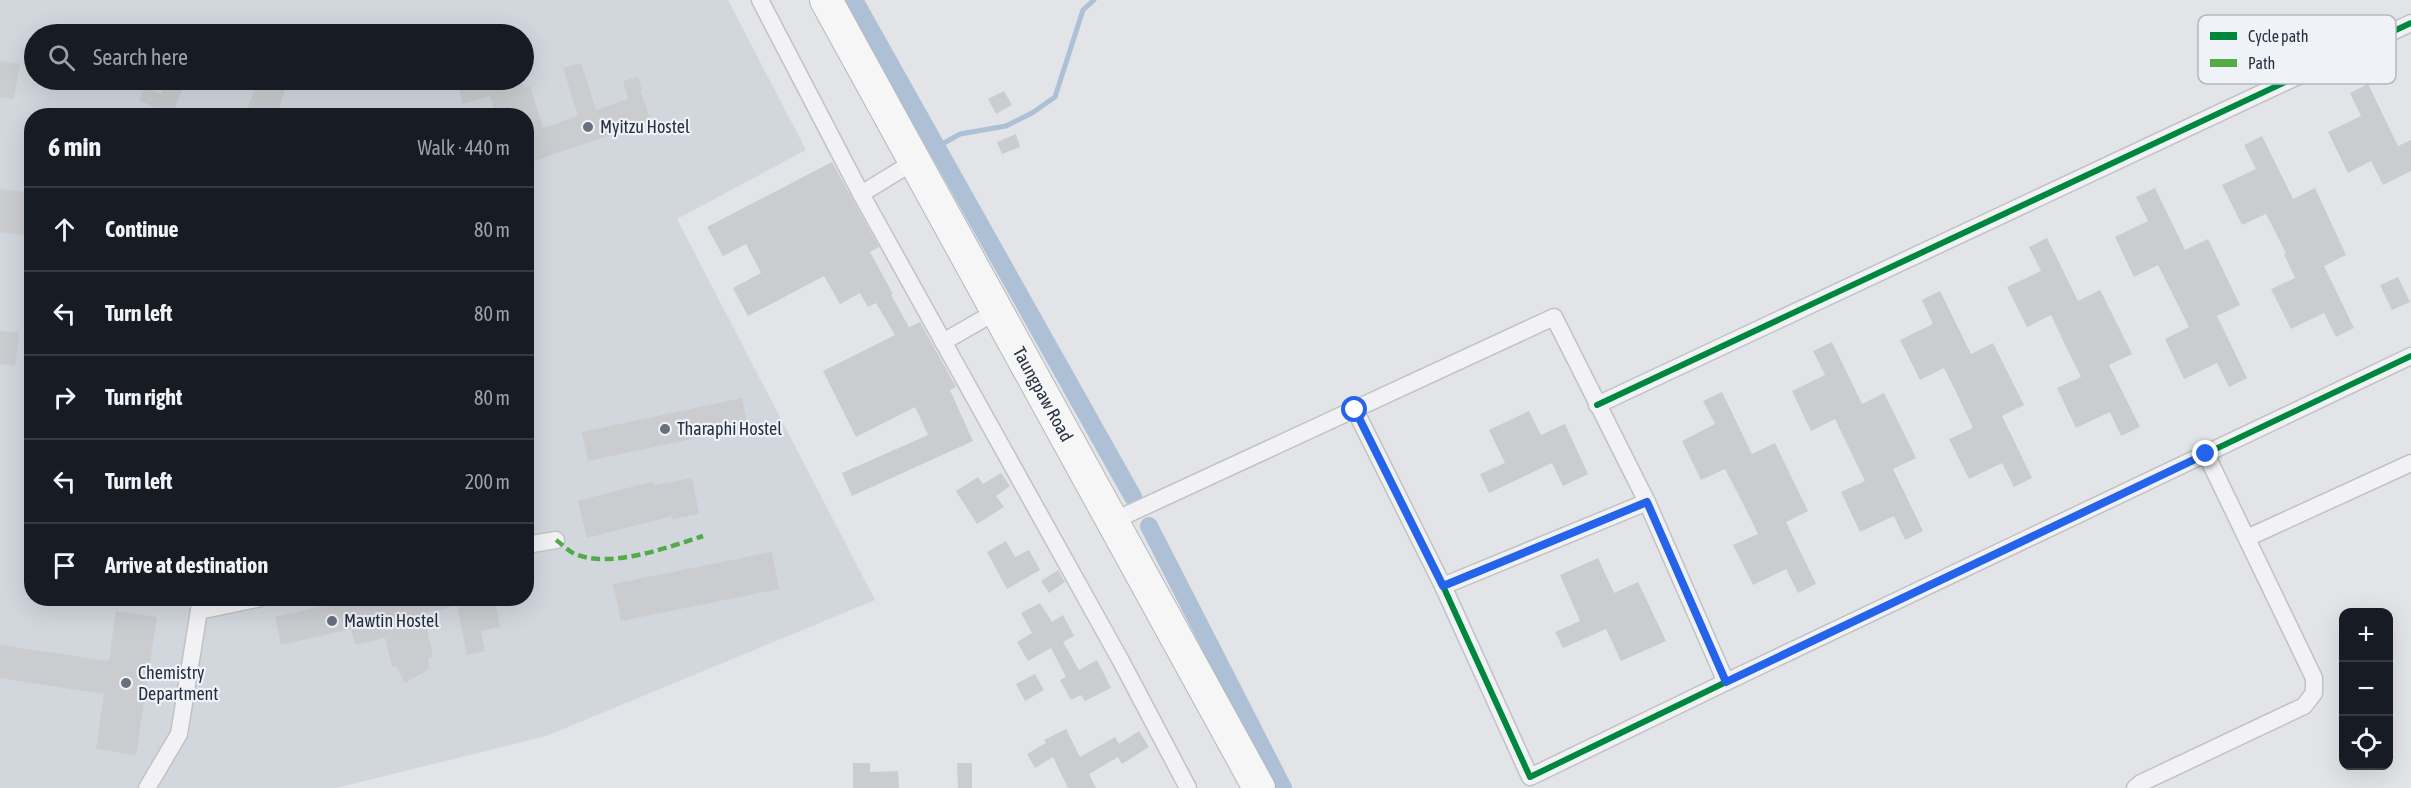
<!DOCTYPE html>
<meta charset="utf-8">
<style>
:root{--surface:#171b24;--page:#242831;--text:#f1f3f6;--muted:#9ea1a6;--line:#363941}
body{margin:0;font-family:"Asap Condensed",sans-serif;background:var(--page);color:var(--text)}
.controls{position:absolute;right:18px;bottom:18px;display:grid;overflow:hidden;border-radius:12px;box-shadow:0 6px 24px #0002}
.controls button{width:54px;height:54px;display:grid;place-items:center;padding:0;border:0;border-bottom:2px solid var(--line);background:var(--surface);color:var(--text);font:30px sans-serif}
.stop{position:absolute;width:18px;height:18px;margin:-14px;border:4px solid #2563eb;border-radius:50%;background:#fff}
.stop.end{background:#2563eb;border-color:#fff;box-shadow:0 2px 6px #0008}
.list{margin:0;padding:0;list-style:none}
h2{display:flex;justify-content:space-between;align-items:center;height:78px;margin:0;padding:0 24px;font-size:26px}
h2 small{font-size:20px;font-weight:400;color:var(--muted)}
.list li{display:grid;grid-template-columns:39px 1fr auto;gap:18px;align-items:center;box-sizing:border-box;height:84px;padding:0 24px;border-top:2px solid var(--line)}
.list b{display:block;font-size:22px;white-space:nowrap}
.list em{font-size:20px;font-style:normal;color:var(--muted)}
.icon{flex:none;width:33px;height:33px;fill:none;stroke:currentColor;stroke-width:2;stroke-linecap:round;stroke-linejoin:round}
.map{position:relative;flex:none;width:2411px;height:788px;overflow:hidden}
.search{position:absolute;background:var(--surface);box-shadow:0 6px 24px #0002;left:24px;top:24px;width:510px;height:66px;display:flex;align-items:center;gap:15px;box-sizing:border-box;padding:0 21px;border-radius:33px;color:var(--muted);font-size:22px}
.panel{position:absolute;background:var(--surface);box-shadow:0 6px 24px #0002;left:24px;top:108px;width:510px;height:498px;border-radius:24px}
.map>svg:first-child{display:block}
</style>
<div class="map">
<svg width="2411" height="788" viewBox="0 0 2411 788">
<rect width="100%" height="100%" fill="#e2e4e8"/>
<path fill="#d2d7de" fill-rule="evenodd" d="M0,0H728L806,150L677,219L875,600L546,736L336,788H0ZM34,34H524V80H34ZM32,116H526V598H32Z"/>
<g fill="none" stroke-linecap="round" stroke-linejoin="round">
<polyline stroke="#aec0d6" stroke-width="5" points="937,147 960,134 1006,126 1032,113 1055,97 1083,10 1094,0"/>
<g stroke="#aec0d6" stroke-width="18">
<polyline points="854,0 1133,497"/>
<polyline points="1149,526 1283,788"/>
</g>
</g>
<g fill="#caccd0">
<polygon points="0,61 20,64 14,99 0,97"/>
<polygon points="581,63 596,110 628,99 623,81 638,77 642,90 640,90 651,121 526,164 526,116 496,116 490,96 463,104 458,86 481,80 522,80 524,88 530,86 543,128 578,116 563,68"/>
<polygon points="168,80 184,86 171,116 151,116 154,107 139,100 145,87 161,94"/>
<polygon points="258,80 285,90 276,116 245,116"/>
<polygon points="2368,84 2398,146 2411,140 2411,171 2383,185 2371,161 2348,173 2328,132 2361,116 2350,93"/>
<polygon points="1004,91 1012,105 996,114 988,99"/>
<polygon points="1016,134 1020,147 1002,154 997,142"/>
<polygon points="2262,136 2293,199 2315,188 2346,255 2324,266 2354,328 2336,337 2324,313 2291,329 2271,289 2295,278 2284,254 2286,253 2266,214 2242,225 2222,185 2256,169 2244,145"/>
<polygon points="832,162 879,247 870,252 893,294 891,295 909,327 920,322 956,387 950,390 973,441 852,496 842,473 928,435 915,407 856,437 823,371 895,335 876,303 868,307 860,293 840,304 824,276 748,316 733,288 761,273 746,244 723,256 707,227"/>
<polygon points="2155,188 2185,250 2208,239 2240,305 2217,316 2247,378 2229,387 2217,363 2184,379 2165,339 2189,327 2158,265 2134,277 2115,237 2148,221 2136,197"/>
<polygon points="0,189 32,193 32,236 0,232"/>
<polygon points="2047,238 2078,301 2100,290 2132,354 2109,365 2140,427 2121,436 2110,412 2076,428 2057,388 2081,377 2069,353 2051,315 2027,327 2007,287 2041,271 2029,247"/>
<polygon points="2398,277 2410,302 2392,310 2380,285"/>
<polygon points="1940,291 1971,354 1993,343 2024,405 2002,416 2032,478 2014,487 2002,463 1969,479 1949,439 1973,428 1956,392 1944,368 1920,380 1900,340 1933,324 1922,300"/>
<polygon points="0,331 19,333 15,366 0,364"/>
<polygon points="1832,342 1862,404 1884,393 1916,458 1893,469 1923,531 1905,540 1894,516 1860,532 1841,492 1865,481 1835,419 1811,431 1792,391 1825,375 1813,351"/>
<polygon points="1722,392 1752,454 1775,443 1808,511 1786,522 1816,584 1798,593 1786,569 1753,585 1733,545 1758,534 1737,492 1725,469 1701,480 1682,441 1715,424 1703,401"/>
<polygon points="742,398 748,427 588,461 582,432"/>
<polygon points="1529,411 1541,435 1565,424 1588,474 1563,486 1552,463 1489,493 1480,474 1505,463 1489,430"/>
<polygon points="1001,473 1010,486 996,496 1004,507 977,524 956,491 978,477 983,484"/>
<polygon points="692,478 699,514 672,519 672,516 587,538 578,501 654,481 655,485"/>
<polygon points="1006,541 1015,557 1029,550 1040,570 1007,589 987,552"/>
<polygon points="772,552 779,589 621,621 613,584"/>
<polygon points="1598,558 1614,593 1638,582 1666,641 1621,661 1606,629 1563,648 1555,632 1580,621 1560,575"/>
<polygon points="1058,570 1065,582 1049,593 1041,581"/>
<polygon points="359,598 494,598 500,627 481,631 485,651 467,655 457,606 424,613 433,657 428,659 429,669 405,683 396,666 392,667 385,638 355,645 351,629 281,645 275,617"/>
<polygon points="1040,603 1052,622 1063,615 1074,636 1063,642 1079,670 1097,660 1111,688 1085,701 1081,695 1071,700 1060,680 1066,677 1051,648 1028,661 1017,642 1032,633 1021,613"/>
<polygon points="116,611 157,617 136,755 96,749 104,694 0,678 0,645 109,661"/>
<polygon points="1035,674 1044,690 1025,701 1016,684"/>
<polygon points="1066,729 1080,757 1115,737 1119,744 1139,731 1149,747 1122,764 1118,757 1089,774 1096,788 1068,788 1053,757 1035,768 1027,754 1046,743 1044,740"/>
<polygon points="853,763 870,763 870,772 898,771 899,788 853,788"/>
<polygon points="957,763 972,763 972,788 958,788"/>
</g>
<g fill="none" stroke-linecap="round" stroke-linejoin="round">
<defs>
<g id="street">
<polyline points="760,0 861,194 1121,661 1188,788"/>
<polyline points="861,194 915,161"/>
<polyline points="943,342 997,311"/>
<polyline points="1597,405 2411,23"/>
<polyline points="1355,410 1443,586 1530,777 1726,682 2411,356"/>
<polyline points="1113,521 1554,317 1647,502 1726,682"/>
<polyline points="2247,538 2411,463"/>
<polyline points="526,545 556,540"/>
<polyline points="1443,586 1647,502"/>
<polyline points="199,611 261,598"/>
<polyline points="147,788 179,734 201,598"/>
<polyline points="2135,788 2141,783 2304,706 2314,693 2314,678 2206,454"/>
</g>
<g id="highway">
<path id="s1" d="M826,0L1259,788"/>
</g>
</defs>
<use href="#street" stroke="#c0c2c6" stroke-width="19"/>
<use href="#highway" stroke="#b4b7bd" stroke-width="34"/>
<use href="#street" stroke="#f2f2f4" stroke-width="16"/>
<use href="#highway" stroke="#f6f6f7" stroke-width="32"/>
<path stroke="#53ab47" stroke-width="4.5" stroke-dasharray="9 4.5" stroke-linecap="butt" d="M556,540C562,544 568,551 575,554C610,569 669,547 703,536"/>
<defs>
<g id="cycleway">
<polyline points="1597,405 2411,23"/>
<polyline points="1355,410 1443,586 1530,777 1726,682 2411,356"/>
</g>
</defs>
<use href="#cycleway" stroke="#eff3f7" stroke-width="10"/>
<use href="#cycleway" stroke="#00873e" stroke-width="6"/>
</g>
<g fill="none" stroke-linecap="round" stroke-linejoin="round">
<polyline stroke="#2563eb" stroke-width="8" points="1355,410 1443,586 1647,502 1726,682 2206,454"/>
</g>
<g fill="#686f7d" stroke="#eff3f7" stroke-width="2">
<circle cx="588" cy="127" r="6"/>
<circle cx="665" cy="429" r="6"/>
<circle cx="332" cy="621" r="6"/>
<circle cx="126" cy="683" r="6"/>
</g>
<g text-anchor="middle" stroke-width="4.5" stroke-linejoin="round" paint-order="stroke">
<g font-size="18" fill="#273043" stroke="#eff3f7" text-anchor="start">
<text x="600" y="133">Myitzu Hostel</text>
<text x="677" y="435">Tharaphi Hostel</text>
<text x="344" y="627">Mawtin Hostel</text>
<text x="138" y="679">Chemistry<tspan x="138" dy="21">Department</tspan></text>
</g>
<g font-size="18" fill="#273043" stroke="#eff3f7">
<text dy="6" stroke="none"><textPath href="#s1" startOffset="450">Taungpaw Road</textPath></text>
</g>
</g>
<rect x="2198" y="15" width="198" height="69" rx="9" fill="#eff3f7" stroke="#b3b8c1" stroke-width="1.5"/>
<rect x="2210" y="32" width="27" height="8" fill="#00873e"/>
<rect x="2210" y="59" width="27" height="8" fill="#53ab47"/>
<g font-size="16" fill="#273043">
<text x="2248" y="42">Cycle path</text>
<text x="2248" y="69">Path</text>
</g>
</svg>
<div class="controls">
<button>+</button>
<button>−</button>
<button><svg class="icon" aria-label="locate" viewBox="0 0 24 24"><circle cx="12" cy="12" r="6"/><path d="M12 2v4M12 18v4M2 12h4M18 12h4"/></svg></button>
</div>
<div class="stop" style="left:1355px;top:410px"></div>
<div class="stop end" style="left:2206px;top:454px"></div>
<div class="search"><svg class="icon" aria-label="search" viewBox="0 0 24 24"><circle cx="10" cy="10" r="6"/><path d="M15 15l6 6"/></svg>Search here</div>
<section class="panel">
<h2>6 min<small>Walk · 440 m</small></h2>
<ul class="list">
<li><svg class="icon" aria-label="ahead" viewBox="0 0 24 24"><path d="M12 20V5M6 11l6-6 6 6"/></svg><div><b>Continue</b></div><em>80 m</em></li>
<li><svg class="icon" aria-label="left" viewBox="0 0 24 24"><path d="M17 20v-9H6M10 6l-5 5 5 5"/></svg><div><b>Turn left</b></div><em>80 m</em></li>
<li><svg class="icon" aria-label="right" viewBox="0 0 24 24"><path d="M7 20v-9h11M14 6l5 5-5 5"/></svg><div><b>Turn right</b></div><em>80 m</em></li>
<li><svg class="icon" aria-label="left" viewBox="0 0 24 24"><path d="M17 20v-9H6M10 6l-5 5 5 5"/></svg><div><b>Turn left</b></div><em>200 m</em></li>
<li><svg class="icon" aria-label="arrive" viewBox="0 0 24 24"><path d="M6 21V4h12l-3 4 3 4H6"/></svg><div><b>Arrive at destination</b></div></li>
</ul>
</section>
</div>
